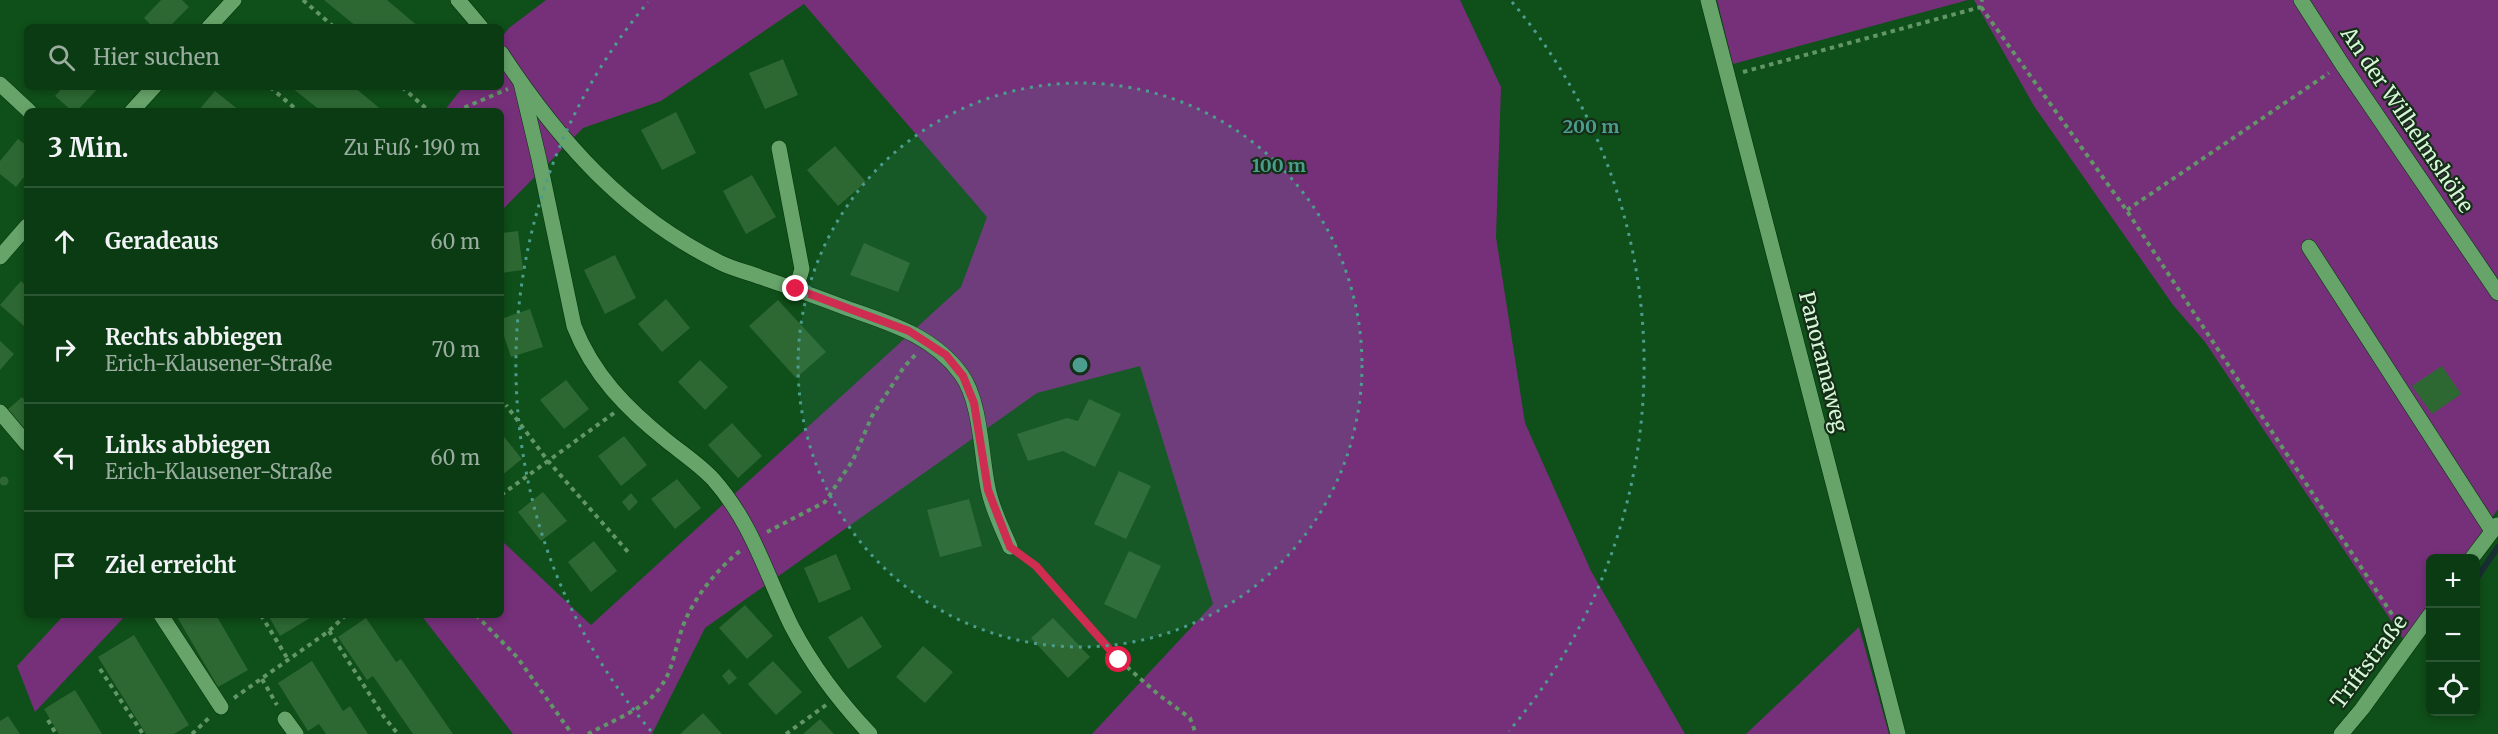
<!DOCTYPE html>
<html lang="de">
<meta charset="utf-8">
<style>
:root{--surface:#0b3b13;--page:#194621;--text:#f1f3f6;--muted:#9aada0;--line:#2b5533}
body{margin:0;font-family:Merriweather,serif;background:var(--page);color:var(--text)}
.controls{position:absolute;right:18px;bottom:18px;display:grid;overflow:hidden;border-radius:9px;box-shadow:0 3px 9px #0003}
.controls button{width:54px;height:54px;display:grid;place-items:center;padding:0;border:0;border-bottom:2px solid var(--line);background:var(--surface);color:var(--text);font:30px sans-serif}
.stop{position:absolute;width:18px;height:18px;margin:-14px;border:4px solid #e11d48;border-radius:50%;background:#fff}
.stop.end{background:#e11d48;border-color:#fff;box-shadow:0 2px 6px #0008}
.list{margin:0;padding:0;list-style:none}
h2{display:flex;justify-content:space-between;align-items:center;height:78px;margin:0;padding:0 24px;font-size:26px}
h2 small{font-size:20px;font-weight:400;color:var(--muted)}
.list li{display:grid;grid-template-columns:39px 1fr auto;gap:18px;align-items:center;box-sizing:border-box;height:108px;padding:0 24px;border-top:2px solid var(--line)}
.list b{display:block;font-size:22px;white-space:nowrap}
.list p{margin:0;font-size:20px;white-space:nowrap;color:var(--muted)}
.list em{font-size:20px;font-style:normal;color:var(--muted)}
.icon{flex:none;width:33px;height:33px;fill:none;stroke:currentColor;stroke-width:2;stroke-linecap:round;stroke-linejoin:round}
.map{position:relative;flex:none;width:2498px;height:734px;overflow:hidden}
.search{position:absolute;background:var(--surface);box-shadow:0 3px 9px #0003;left:24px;top:24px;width:480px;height:66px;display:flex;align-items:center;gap:15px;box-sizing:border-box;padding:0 21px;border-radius:9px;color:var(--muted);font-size:22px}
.panel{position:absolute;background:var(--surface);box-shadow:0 3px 9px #0003;left:24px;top:108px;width:480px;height:510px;border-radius:9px}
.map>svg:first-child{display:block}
</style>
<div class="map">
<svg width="2498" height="734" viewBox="0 0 2498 734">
<rect width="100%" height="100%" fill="#0f4f19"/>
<g fill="#753079">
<polygon points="546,0 1460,0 1501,87 1496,237 1525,423 1591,571 1685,734 1092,734 1213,604 1140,366 1037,393 705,628 652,734 513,734 421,615 501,615 501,540 591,625 961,287 987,217 804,4 661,101 583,128 501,211 501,111 444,111 463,87 501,87 501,38 509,28"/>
<polygon points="1717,0 1968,0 1733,64"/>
<polygon points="1974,0 2498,0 2498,509 2463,558 2430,558 2430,603 2404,640 2205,342 2173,305 2034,106"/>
<polygon points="64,615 126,615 35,712 17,666"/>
<polygon points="1859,627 1889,734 1746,734"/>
</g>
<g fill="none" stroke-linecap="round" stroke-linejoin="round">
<polyline stroke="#182f32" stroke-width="6" points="2476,579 2498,547"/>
</g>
<g fill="#2d6832">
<polygon points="161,0 182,0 189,7 169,27 153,27 144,18"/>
<polygon points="324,0 387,0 419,27 357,27"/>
<polygon points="783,59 798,95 765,109 749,73"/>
<polygon points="63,87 99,87 77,111 72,111 55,96"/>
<polygon points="291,87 354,87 383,111 321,111"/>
<polygon points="215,91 240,111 198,111"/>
<polygon points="676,112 696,153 662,170 641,130"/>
<polygon points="18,139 27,146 27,173 16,187 0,174 0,161"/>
<polygon points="835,146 866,182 838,206 807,170"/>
<polygon points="752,175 776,217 746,234 723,191"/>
<polygon points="518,231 523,270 501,273 501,233"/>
<polygon points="864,243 910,263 898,292 850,275"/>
<polygon points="615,255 636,298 605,314 584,270"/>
<polygon points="21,281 27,287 27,323 24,326 0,305"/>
<polygon points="666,299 690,328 662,352 638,324"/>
<polygon points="778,300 826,352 796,378 749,326"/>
<polygon points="530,309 543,347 511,357 501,327 501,319"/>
<polygon points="0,341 14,354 0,370"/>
<polygon points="700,360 728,387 705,410 678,382"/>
<polygon points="2442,366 2461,394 2432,414 2412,386"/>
<polygon points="566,380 589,409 564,429 540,400"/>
<polygon points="22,397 27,403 27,435 6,411"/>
<polygon points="1089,399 1121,414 1095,467 1063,451 1028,461 1017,434 1067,418 1078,421"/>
<polygon points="732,423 762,456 738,478 708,445"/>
<polygon points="501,433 522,459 501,476"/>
<polygon points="624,436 647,465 621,486 598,456"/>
<polygon points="1119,471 1151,486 1126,539 1094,524"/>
<circle cx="4" cy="481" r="4.5"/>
<polygon points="677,479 701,508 675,529 651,499"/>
<polygon points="543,492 567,521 541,541 518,512"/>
<polygon points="631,493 638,502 629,511 622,502"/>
<polygon points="969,499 982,546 940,557 927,510"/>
<polygon points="594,541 617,571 591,592 568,562"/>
<polygon points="1129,551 1161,566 1136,619 1104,604"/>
<polygon points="836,554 851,589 819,603 804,568"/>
<polygon points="745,605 773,636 747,659 719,628"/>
<polygon points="176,615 216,615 248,670 218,687"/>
<polygon points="268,615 315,615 280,636"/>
<polygon points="862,616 882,647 848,669 828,637"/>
<polygon points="366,618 396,662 401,659 453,734 413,734 373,676 367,680 338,637"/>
<polygon points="1053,618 1090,657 1068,678 1031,638"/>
<polygon points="134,635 189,725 174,734 146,734 98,657"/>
<polygon points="923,646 953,672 925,703 896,677"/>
<polygon points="312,661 343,711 350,706 368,734 326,734 319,724 308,731 278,683"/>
<polygon points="773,661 802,692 776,715 748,684"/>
<polygon points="729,669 737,678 729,685 722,676"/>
<polygon points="75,690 102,734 59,734 44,709"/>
<polygon points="703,713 722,734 680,734"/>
<polygon points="8,716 20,734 0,734 0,721"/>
<polygon points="820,719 834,734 803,734"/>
</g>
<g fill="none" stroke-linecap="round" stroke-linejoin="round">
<defs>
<g id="minor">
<polyline points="458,0 481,27"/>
<polyline points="1708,0 1898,734"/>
<polyline points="2301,0 2342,64 2498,293"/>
<polyline points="209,27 234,0"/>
<path d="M501,53C559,141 625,216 721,263C733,269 747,272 760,277C790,287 820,298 849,309C892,324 933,336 961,374C981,401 981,455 988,488C992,509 1002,528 1010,547"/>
<path d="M521,83L539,159L574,326C593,375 627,409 667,441C682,453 700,465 713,479C753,524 766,575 792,627C813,667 839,701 870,734"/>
<polyline points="0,84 29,111"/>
<polyline points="132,111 154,87"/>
<polyline points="779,148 802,269 796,289"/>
<polyline points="2309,247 2492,531"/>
<polyline points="0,257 27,226"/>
<polyline points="0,412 27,444"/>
<polyline points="2472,558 2497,525"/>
<polyline points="161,615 221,707"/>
<polyline points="285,719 296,734"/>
<polyline points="2341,734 2362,709 2430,615"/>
</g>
</defs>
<use href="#minor" stroke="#013109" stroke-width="16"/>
<g stroke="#629568" stroke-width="4" stroke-dasharray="4.5 4.5" stroke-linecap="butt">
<polyline points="303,0 334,27"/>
<polyline points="1981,7 2127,211 2401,628"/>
<polyline points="1743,72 1981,7 1982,0"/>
<polyline points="270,87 298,111"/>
<polyline points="402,87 429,111"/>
<polyline points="456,111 508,89"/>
<polyline points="2127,210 2329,73"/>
<polyline points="614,413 548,461 628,552"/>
<polyline points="501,495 548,461 506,405"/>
<polyline points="767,532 825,502 853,460 872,416 904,367 917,353"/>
<polyline points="1022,556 1036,566 1119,660 1159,695 1190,718 1196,734"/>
<polyline points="261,615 289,661"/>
<polyline points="476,615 517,657 572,734"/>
<polyline points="329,631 384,717 398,734"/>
<polyline points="100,669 143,734"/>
<polyline points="262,679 277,705"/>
<polyline points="234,698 329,631 346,615"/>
<polyline points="48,720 56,734"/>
<polyline points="192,734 209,718"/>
<path d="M588,734C604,725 642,709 652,697C672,676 672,661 680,635C689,603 715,571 741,550"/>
<polyline points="786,734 826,705"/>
</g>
<use href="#minor" stroke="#67a46a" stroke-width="15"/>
</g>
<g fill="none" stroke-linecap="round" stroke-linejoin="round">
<polyline stroke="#e11d48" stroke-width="8" points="796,289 909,331 946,355 963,376 974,403 988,490 1010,547 1036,566 1119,660"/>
</g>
<circle cx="1080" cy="365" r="282" fill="#4b9d8e" fill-opacity=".12"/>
<g fill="none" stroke="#4b9d8e" stroke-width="3" stroke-dasharray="3 6">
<circle cx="1080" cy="365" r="282"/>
<path d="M651 731A564 564 0 0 1 648 2M1512 2A564 564 0 0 1 1509 731"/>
</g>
<g text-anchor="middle" stroke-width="4.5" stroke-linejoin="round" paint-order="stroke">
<g font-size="21" fill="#d7f7d8" stroke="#152e17">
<text transform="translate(2407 120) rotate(56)" y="7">An der Wilhelmshöhe</text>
<text transform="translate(1823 362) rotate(76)" y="7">Panoramaweg</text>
<text transform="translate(2369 662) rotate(-53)" y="7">Triftstraße</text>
</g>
</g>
<circle cx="1080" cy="365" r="9" fill="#4b9d8e" stroke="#152e17" stroke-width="3"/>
<g font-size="18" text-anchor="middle" font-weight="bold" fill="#4b9d8e" stroke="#152e17" stroke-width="4.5" stroke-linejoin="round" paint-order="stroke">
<text x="1591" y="133">200 m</text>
<text x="1279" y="172">100 m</text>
</g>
</svg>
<div class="controls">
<button>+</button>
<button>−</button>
<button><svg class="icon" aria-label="locate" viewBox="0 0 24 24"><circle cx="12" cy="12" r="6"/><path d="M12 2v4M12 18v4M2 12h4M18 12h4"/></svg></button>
</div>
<div class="stop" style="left:1119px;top:660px"></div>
<div class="stop end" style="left:796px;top:289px"></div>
<div class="search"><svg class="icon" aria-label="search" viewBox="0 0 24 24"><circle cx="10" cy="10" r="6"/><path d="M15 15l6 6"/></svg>Hier suchen</div>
<section class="panel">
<h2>3 Min.<small>Zu Fuß · 190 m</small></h2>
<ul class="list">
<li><svg class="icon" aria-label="ahead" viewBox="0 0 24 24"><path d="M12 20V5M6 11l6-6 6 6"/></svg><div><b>Geradeaus</b></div><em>60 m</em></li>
<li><svg class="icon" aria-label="right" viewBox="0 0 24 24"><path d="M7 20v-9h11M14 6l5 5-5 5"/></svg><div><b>Rechts abbiegen</b><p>Erich-Klausener-Straße</p></div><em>70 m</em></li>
<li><svg class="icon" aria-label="left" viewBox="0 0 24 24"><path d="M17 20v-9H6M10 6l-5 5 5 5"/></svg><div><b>Links abbiegen</b><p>Erich-Klausener-Straße</p></div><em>60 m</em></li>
<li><svg class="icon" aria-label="arrive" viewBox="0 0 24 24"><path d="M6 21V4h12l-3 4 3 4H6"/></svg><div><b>Ziel erreicht</b></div></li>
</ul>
</section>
</div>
